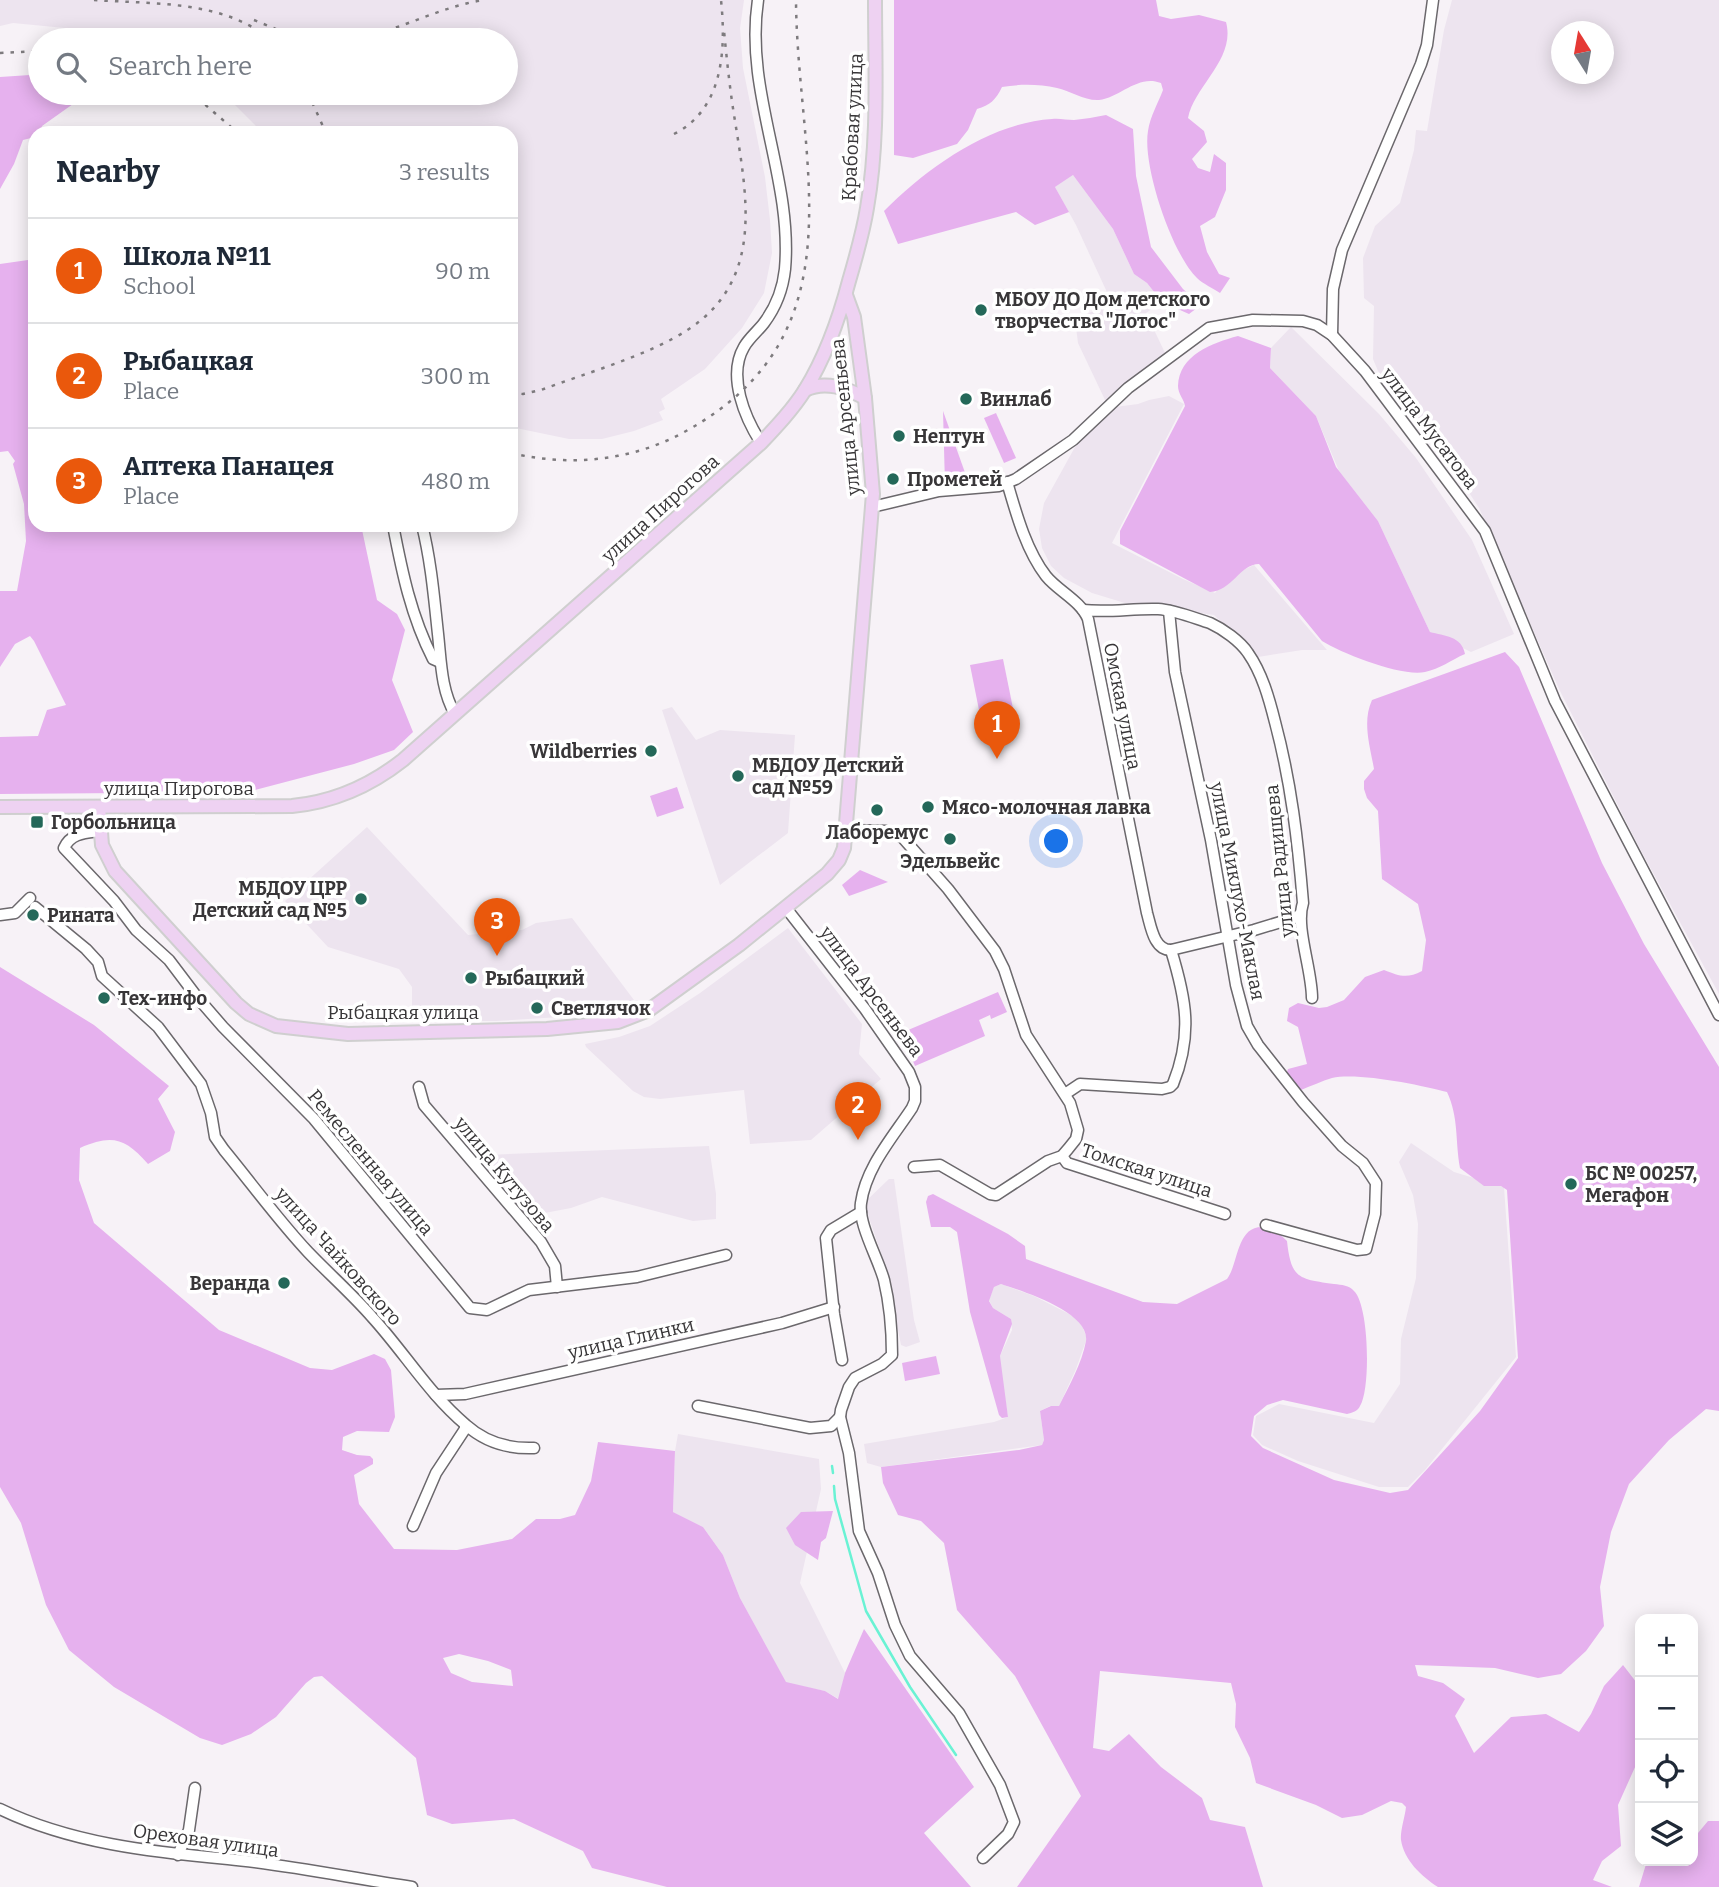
<!DOCTYPE html>
<meta charset="utf-8">
<style>
:root{--surface:#fff;--page:#f2f2f3;--text:#1f2937;--muted:#747a83;--line:#e0e1e3;--accent:#ea580c}
body{margin:0;font-family:Bitter,serif;background:var(--page);color:var(--text)}
.controls{position:absolute;right:21px;bottom:21px;display:grid;overflow:hidden;border-radius:14px;box-shadow:0 4px 18px #0003}
.controls button{width:63px;height:63px;display:grid;place-items:center;padding:0;border:0;border-bottom:2px solid var(--line);background:var(--surface);color:var(--text);font:35px sans-serif}
.compass{position:absolute;left:1551px;top:21px;width:63px;height:63px;border-radius:50%;background:var(--surface);box-shadow:0 4px 18px #0003;rotate:349deg}
.you{position:absolute;left:1057px;top:842px;width:24px;height:24px;margin:-18px;border:5px solid #fff;border-radius:50%;background:#1a73e8;box-shadow:0 0 0 10px #1a73e833}
.badge{display:grid;place-items:center;width:46px;height:46px;border-radius:50%;background:var(--accent);color:#fff;font-size:23px;font-weight:700}
.pin{position:absolute;translate:-50% -58px;filter:drop-shadow(0 2px 4px #0008)}
.pin::after{content:'';position:absolute;top:37px;width:24px;height:21px;background:inherit;clip-path:polygon(0 0,100% 0,50% 100%)}
.list{margin:0;padding:0;list-style:none}
h2{display:flex;justify-content:space-between;align-items:center;height:91px;margin:0;padding:0 28px;font-size:30px}
h2 small{font-size:23px;font-weight:400;color:var(--muted)}
.list li{display:grid;grid-template-columns:46px 1fr auto;gap:21px;align-items:center;box-sizing:border-box;height:105px;padding:0 28px;border-top:2px solid var(--line)}
.list b{display:block;font-size:26px;white-space:nowrap}
.list p{margin:0;font-size:23px;white-space:nowrap;color:var(--muted)}
.list em{font-size:23px;font-style:normal;color:var(--muted)}
.icon{flex:none;width:38px;height:38px;fill:none;stroke:currentColor;stroke-width:2;stroke-linecap:round;stroke-linejoin:round}
.map{position:relative;flex:none;width:1719px;height:1887px;overflow:hidden}
.search{position:absolute;background:var(--surface);box-shadow:0 4px 18px #0003;left:28px;top:28px;width:490px;height:77px;display:flex;align-items:center;gap:18px;box-sizing:border-box;padding:0 24px;border-radius:38px;color:var(--muted);font-size:26px}
.panel{position:absolute;background:var(--surface);box-shadow:0 4px 18px #0003;left:28px;top:126px;width:490px;height:406px;border-radius:21px}
.map>svg:first-child{display:block}
</style>
<div class="map">
<svg width="1719" height="1887" viewBox="0 0 1719 1887">
<rect width="100%" height="100%" fill="#f7f2f7"/>
<g fill="#ede4ef" fill-rule="evenodd">
<polygon points="0,0 744,0 740,28 743,68 765,177 770,220 772,253 764,293 742,328 705,369 661,399 665,409 659,412 663,420 634,431 602,439 569,439 511,427 511,133 263,133 223,93 506,93 506,40 131,40 75,29 13,23 0,26"/>
<path d="M1452,0H1719V994L1639,847L1560,691L1479,508L1457,474L1378,371L1373,359L1374,306L1364,298L1363,258L1375,226L1400,203L1414,150L1416,130L1427,131L1444,30ZM1562,32H1604V74H1562Z"/>
<polygon points="1073,175 1113,229 1134,274 1147,283 1162,302 1146,313 1166,355 1106,402 1078,343 1075,319 1112,303 1076,225 1055,187"/>
<polygon points="1291,327 1379,414 1416,458 1472,540 1514,634 1471,652 1430,632 1378,521 1339,471 1316,416 1270,368 1271,348"/>
<polygon points="1169,396 1184,404 1112,543 1183,579 1215,593 1228,577 1254,565 1327,650 1302,650 1258,657 1214,615 1156,607 1138,607 1092,593 1064,578 1051,566 1042,548 1039,529 1044,503 1075,447 1115,407 1138,404 1149,400"/>
<polygon points="672,707 696,740 720,730 795,735 788,833 720,885 662,710"/>
<polygon points="367,827 468,935 522,930 536,923 572,918 634,1000 599,1013 576,1016 496,1021 415,1021 412,1017 412,987 399,969 328,947 285,901"/>
<polygon points="788,928 862,1024 859,1054 881,1079 811,1140 750,1144 744,1090 660,1099 644,1097 633,1091 586,1047 585,1044 619,1037 650,1026 700,993"/>
<polygon points="1411,1143 1454,1172 1504,1187 1516,1357 1425,1470 1408,1487 1379,1487 1298,1461 1262,1445 1253,1435 1256,1416 1279,1404 1374,1423 1400,1384 1401,1339 1416,1278 1418,1224 1413,1195 1399,1162"/>
<polygon points="709,1146 716,1194 716,1219 693,1221 602,1197 571,1208 534,1215 509,1208 474,1169 486,1155"/>
<polygon points="889,1179 894,1179 914,1320 920,1342 906,1347 901,1345 885,1265 864,1203"/>
<polygon points="1001,1284 1034,1296 1075,1317 1082,1326 1087,1338 1076,1369 1059,1406 1050,1406 1040,1411 1044,1440 1042,1445 881,1467 867,1463 864,1444 994,1422 1008,1417 1000,1367 1000,1356 1012,1330 1011,1319 993,1308 989,1300 994,1287"/>
<polygon points="678,1434 819,1459 821,1489 800,1583 845,1673 839,1699 825,1691 786,1683 740,1598 723,1555 703,1527 673,1512 675,1451"/>
</g>
<g fill="#e6b1ee" fill-rule="evenodd">
<path d="M894,0H1156L1159,16L1171,19L1199,15L1226,22C1236,59 1195,85 1188,118L1204,131L1207,142L1192,159L1198,168L1210,172L1214,154L1226,163V190L1215,217L1200,226L1207,252L1219,274L1230,278L1220,293C1213,288 1203,284 1197,278C1172,254 1142,165 1148,131C1150,117 1158,103 1163,90L1161,83C1138,74 1121,97 1099,100C1085,101 1070,91 1057,88C1039,84 1019,84 1002,87C996,100 990,105 977,109L968,130L957,144L913,158L894,155Z"/>
<polygon points="30,75 40,77 40,93 73,93 73,104 42,126 40,133 35,133 35,137 23,140 14,164 0,189 0,77"/>
<path d="M1106,115L1133,129L1136,176L1151,247L1183,289L1201,305L1189,314L1162,302L1147,283L1134,274L1113,229L1073,175L1055,187L1069,212L1035,225L1016,212L898,244L884,211C927,168 989,123 1052,119C1059,118 1067,120 1074,120C1085,119 1095,117 1106,115Z"/>
<polygon points="35,259 35,525 361,525 377,600 397,614 405,630 392,680 413,732 394,750 354,764 247,792 0,794 0,737 38,736 47,710 66,705 34,641 30,636 15,644 0,667 0,591 17,591 26,541 24,504 13,464 15,461 8,451 0,452 0,264"/>
<path d="M1238,336L1271,348L1270,368L1316,416L1336,467L1378,521L1430,632C1444,636 1462,636 1465,654C1451,660 1440,669 1425,672C1402,677 1343,654 1322,641L1259,564C1240,564 1232,591 1210,592L1120,544V531L1185,406C1184,399 1178,394 1178,386C1179,355 1212,343 1238,336Z"/>
<polygon points="943,411 968,481 945,485"/>
<polygon points="996,413 1016,458 1004,463 984,418"/>
<path d="M1505,652L1519,667L1602,863L1644,944L1719,1067V1411L1706,1409L1669,1440L1629,1484L1611,1532L1600,1587L1604,1626L1586,1651L1561,1674L1538,1678L1495,1668L1415,1665L1418,1676L1443,1683L1465,1699L1455,1716L1474,1753L1511,1717L1546,1714L1579,1732L1591,1714L1604,1686L1623,1665L1640,1687V1756L1618,1805L1621,1846L1602,1861L1593,1880L1612,1887H1438C1421,1876 1404,1860 1401,1840C1400,1831 1405,1817 1406,1807L1402,1803L1391,1801L1362,1815L1342,1818L1316,1805L1256,1783L1250,1758L1235,1727L1236,1704L1231,1683L1100,1671L1093,1748L1109,1751L1129,1734L1161,1767L1202,1798L1210,1820L1245,1827L1263,1887H1017L1081,1796L1015,1676L957,1610L944,1543L921,1521L898,1515L883,1483L881,1467L1019,1450L1042,1445L1044,1440L1040,1411L1051,1406H1059C1069,1386 1082,1363 1086,1341C1090,1312 1022,1291 1001,1284L994,1287L989,1301L993,1308L1011,1319L1012,1324L1000,1356L1008,1417L1002,1418L999,1415L970,1312L957,1232L950,1227H931L926,1202L928,1196L933,1194L1008,1234L1025,1246L1026,1259L1143,1302L1177,1304L1227,1279C1239,1263 1236,1226 1263,1227C1273,1228 1280,1234 1287,1241C1291,1279 1299,1279 1334,1284C1342,1285 1349,1285 1354,1291C1369,1305 1371,1388 1360,1406C1358,1411 1352,1413 1347,1414L1283,1400L1267,1405L1254,1416L1251,1436L1263,1448L1334,1480L1390,1493L1408,1490L1480,1411L1518,1358L1507,1190L1501,1186H1484L1460,1168C1455,1140 1459,1118 1447,1092C1421,1085 1357,1072 1332,1078C1322,1081 1311,1086 1301,1090L1286,1075L1288,1069L1307,1064L1298,1027L1287,1021L1289,1008L1298,1003L1319,1008L1327,1007L1344,1000L1365,977L1384,970C1399,976 1407,979 1422,971L1426,940L1418,904L1382,879L1378,811L1367,798L1364,789V781L1374,769C1370,746 1362,722 1372,700Z"/>
<polygon points="1003,659 1018,733 985,740 970,665"/>
<polygon points="677,787 684,808 657,817 650,796"/>
<polygon points="860,870 888,882 849,896 842,885"/>
<path d="M0,967L94,1025L169,1086L158,1099L175,1132L170,1151L148,1164C125,1138 112,1134 80,1148L79,1180L94,1223L219,1330L310,1368L332,1370L374,1354L385,1359L391,1370L395,1417L389,1432L357,1431L343,1437L342,1450L357,1455L370,1456L373,1459V1464L354,1475L359,1504L394,1549L457,1550L512,1539L536,1519H560L575,1515L591,1481L598,1442L675,1451L673,1512L703,1527L723,1555L740,1598L786,1682L825,1691L838,1699L845,1673L864,1629L974,1787L924,1833L971,1887H667L592,1868L583,1851L514,1819L452,1824L427,1815L416,1758L322,1676L314,1677L306,1683L276,1717L251,1734L222,1745L200,1738L114,1687L69,1650L46,1605L21,1523L0,1487ZM459,1654L488,1661L511,1670L513,1686L472,1682L451,1673L443,1658Z"/>
<polygon points="998,992 1007,1012 991,1019 990,1015 979,1020 985,1036 915,1066 901,1033"/>
<polygon points="936,1356 940,1374 905,1381 902,1363"/>
<polygon points="833,1511 826,1538 821,1542 818,1560 795,1545 786,1528 801,1512"/>
<polygon points="1708,1821 1719,1821 1719,1887 1639,1887 1647,1861 1693,1861 1693,1839"/>
</g>
<g fill="none" stroke-linecap="round" stroke-linejoin="round">
<g stroke="#6af2d4" stroke-width="2.5">
<polyline points="832,1466 833,1473"/>
<polyline points="834,1486 835,1499 866,1611 910,1687 956,1755"/>
</g>
<defs>
<g id="minor">
<path d="M758,0C744,92 793,178 785,269C783,288 776,307 764,323C758,331 749,338 744,347C727,376 745,418 761,443"/>
<polyline points="1332,335 1333,289 1342,250 1421,64 1427,45 1433,0"/>
<path d="M1007,482C1016,513 1026,550 1046,576C1058,591 1081,601 1088,619L1147,913C1151,927 1154,950 1171,950L1254,930L1297,917L1300,914"/>
<polyline points="872,507 939,491 999,486 1016,479 1073,440 1128,388 1209,328 1253,320 1303,321 1317,325 1332,335 1365,371 1485,531 1555,701 1719,1015"/>
<path d="M393,525C402,572 411,616 433,659L440,662"/>
<path d="M422,525C431,561 434,597 438,634C441,661 441,690 455,714"/>
<path d="M1083,610C1109,613 1133,608 1158,609C1175,610 1194,618 1210,623C1223,629 1240,641 1248,653C1262,673 1269,698 1275,722C1291,782 1298,841 1303,903C1295,927 1312,969 1312,998"/>
<polyline points="1169,611 1175,672 1211,840 1236,985 1247,1026 1258,1045 1303,1102 1342,1146 1363,1163 1376,1183 1375,1214 1366,1249 1357,1250 1266,1225"/>
<polyline points="847,830 886,831 902,837 948,889 995,951 1004,969 1026,1035 1070,1103 1078,1130 1076,1139 1068,1149 1062,1156 1048,1161 996,1195 990,1194 940,1165 914,1167"/>
<path d="M100,831C85,833 71,833 64,848L114,901L136,930L169,960L197,997L223,1027L314,1119L470,1308L487,1310L529,1290L637,1277L726,1255"/>
<path d="M35,907L86,949L98,962L102,976L158,1027L201,1084L211,1113L215,1137L224,1150C252,1184 278,1220 308,1252C329,1274 352,1294 372,1317C404,1352 429,1394 466,1425C485,1442 509,1449 534,1448"/>
<path d="M786,908L865,1009L909,1072L915,1087V1101L912,1108C893,1137 866,1167 861,1203C858,1224 878,1258 884,1280C890,1305 892,1330 892,1355L882,1364L855,1378L849,1387L841,1410L840,1417L849,1453L859,1531L878,1573L895,1625L910,1656L959,1713L1000,1785L1014,1822L1008,1834L983,1858"/>
<polyline points="0,915 15,913 30,898"/>
<polyline points="419,1087 424,1105 541,1242 555,1266 557,1287"/>
<path d="M1065,1094L1080,1084L1162,1089L1170,1087L1173,1084C1193,1034 1186,999 1171,950"/>
<polyline points="1062,1156 1067,1163 1225,1214"/>
<polyline points="842,1360 834,1314 826,1238 831,1230 861,1212"/>
<polyline points="436,1395 465,1394 782,1323 834,1307"/>
<polyline points="698,1406 810,1428 831,1426 840,1417"/>
<polyline points="413,1526 436,1473 465,1429 465,1425"/>
<path d="M0,1809C70,1843 151,1852 228,1859C289,1865 351,1878 412,1887"/>
<polyline points="178,1855 189,1830 195,1788"/>
</g>
<g id="major">
<path d="M805,390C825,380 846,388 865,398"/>
<path d="M0,807L292,806C334,802 370,786 403,760L761,443C777,426 793,409 805,390C826,356 839,319 849,281C856,257 863,233 867,208C879,140 875,69 875,0"/>
<polyline points="99,807 102,845 115,871 236,1003 249,1014 276,1026 348,1034 547,1029 618,1022 649,1010 739,945 827,874 839,860 844,848 873,494 865,398 854,317 846,295"/>
</g>
</defs>
<use href="#minor" stroke="#6b686c" stroke-width="13"/>
<use href="#major" stroke="#cfcfcf" stroke-width="16"/>
<use href="#minor" stroke="#fff" stroke-width="10"/>
<use href="#major" stroke="#eed2f2" stroke-width="12"/>
<g stroke="#7e7b7e" stroke-width="2.5" stroke-dasharray="3.5 7" stroke-linecap="butt">
<path d="M94,0C151,4 225,0 270,40"/>
<polyline points="254,20 288,34 313,40"/>
<path d="M345,40C393,35 436,7 484,0"/>
<polyline points="0,53 40,51"/>
<polyline points="188,93 202,102 238,133"/>
<polyline points="308,93 326,133"/>
<path d="M674,134C724,109 726,48 721,0"/>
<path d="M511,393L523,394L541,390C586,373 650,355 689,329C764,279 747,197 735,121C730,91 727,61 724,31"/>
<path d="M511,453C570,467 633,461 686,431C864,333 797,162 796,0"/>
</g>
</g>
<g fill="#246859" stroke="#fff" stroke-width="2.5">
<circle cx="981" cy="310" r="7"/>
<circle cx="966" cy="399" r="7"/>
<circle cx="899" cy="436" r="7"/>
<circle cx="893" cy="479" r="7"/>
<circle cx="651" cy="751" r="7"/>
<circle cx="738" cy="776" r="7"/>
<circle cx="928" cy="807" r="7"/>
<circle cx="877" cy="810" r="7"/>
<rect x="30" y="815" width="14" height="14" rx="3.5"/>
<circle cx="950" cy="839" r="7"/>
<circle cx="361" cy="899" r="7"/>
<circle cx="33" cy="915" r="7"/>
<circle cx="471" cy="978" r="7"/>
<circle cx="104" cy="998" r="7"/>
<circle cx="537" cy="1008" r="7"/>
<circle cx="1571" cy="1184" r="7"/>
<circle cx="284" cy="1283" r="7"/>
</g>
<g text-anchor="middle" stroke-width="7" stroke-linejoin="round" paint-order="stroke">
<g font-size="19" fill="#383638" stroke="#fff">
<text transform="translate(852 127) rotate(-87)" y="7">Крабовая улица</text>
<text transform="translate(845 417) rotate(-96)" y="7">улица Арсеньева</text>
<text transform="translate(1430 428) rotate(53)" y="7">улица Мусатова</text>
<text transform="translate(660 508) rotate(-42)" y="7">улица Пирогова</text>
<text transform="translate(1123 706) rotate(79)" y="7">Омская улица</text>
<text x="179" y="795">улица Пирогова</text>
<text transform="translate(1279 861) rotate(-96)" y="7">улица Радищева</text>
<text transform="translate(1238 891) rotate(79)" y="7">улица Миклухо-Маклая</text>
<text transform="translate(872 991) rotate(53)" y="7">улица Арсеньева</text>
<text x="403" y="1019">Рыбацкая улица</text>
<text transform="translate(371 1162) rotate(50)" y="7">Ремесленная улица</text>
<text transform="translate(1147 1170) rotate(18)" y="7">Томская улица</text>
<text transform="translate(505 1174) rotate(50)" y="7">улица Кутузова</text>
<text transform="translate(339 1256) rotate(48)" y="7">улица Чайковского</text>
<text transform="translate(631 1338) rotate(-13)" y="7">улица Глинки</text>
<text transform="translate(206 1840) rotate(8)" y="7">Ореховая улица</text>
</g>
<g font-size="19" font-weight="bold" fill="#383638" stroke="#fff" text-anchor="start">
<text x="995" y="306">МБОУ ДО Дом детского<tspan x="995" dy="22">творчества "Лотос"</tspan></text>
<text x="980" y="406">Винлаб</text>
<text x="913" y="443">Нептун</text>
<text x="907" y="486">Прометей</text>
<text x="637" y="758" text-anchor="end">Wildberries</text>
<text x="752" y="772">МБДОУ Детский<tspan x="752" dy="22">сад №59</tspan></text>
<text x="942" y="814">Мясо-молочная лавка</text>
<text x="51" y="829">Горбольница</text>
<text x="877" y="839" text-anchor="middle">Лаборемус</text>
<text x="950" y="868" text-anchor="middle">Эдельвейс</text>
<text x="347" y="895" text-anchor="end">МБДОУ ЦРР<tspan x="347" dy="22">Детский сад №5</tspan></text>
<text x="47" y="922">Рината</text>
<text x="485" y="985">Рыбацкий</text>
<text x="118" y="1005">Тех-инфо</text>
<text x="551" y="1015">Светлячок</text>
<text x="1585" y="1180">БС № 00257,<tspan x="1585" dy="22">Мегафон</tspan></text>
<text x="270" y="1290" text-anchor="end">Веранда</text>
</g>
</g>
</svg>
<div class="controls">
<button>+</button>
<button>−</button>
<button><svg class="icon" aria-label="locate" viewBox="0 0 24 24"><circle cx="12" cy="12" r="6"/><path d="M12 2v4M12 18v4M2 12h4M18 12h4"/></svg></button>
<button><svg class="icon" aria-label="layers" viewBox="0 0 24 24"><path d="M12 4l9 5-9 5-9-5zM3 14l9 5 9-5"/></svg></button>
</div>
<svg class="compass" viewBox="-18 -18 36 36"><path d="M0-13l5 13h-10z" fill="#e53935"/><path d="M0 13l5-13h-10z" fill="#747a83"/></svg>
<div class="you"></div>
<div class="pin badge" style="left:997px;top:759px">1</div>
<div class="pin badge" style="left:858px;top:1140px">2</div>
<div class="pin badge" style="left:497px;top:956px">3</div>
<div class="search"><svg class="icon" aria-label="search" viewBox="0 0 24 24"><circle cx="10" cy="10" r="6"/><path d="M15 15l6 6"/></svg>Search here</div>
<section class="panel">
<h2>Nearby<small>3 results</small></h2>
<ul class="list">
<li><span class="badge">1</span><div><b>Школа №11</b><p>School</p></div><em>90 m</em></li>
<li><span class="badge">2</span><div><b>Рыбацкая</b><p>Place</p></div><em>300 m</em></li>
<li><span class="badge">3</span><div><b>Аптека Панацея</b><p>Place</p></div><em>480 m</em></li>
</ul>
</section>
</div>
